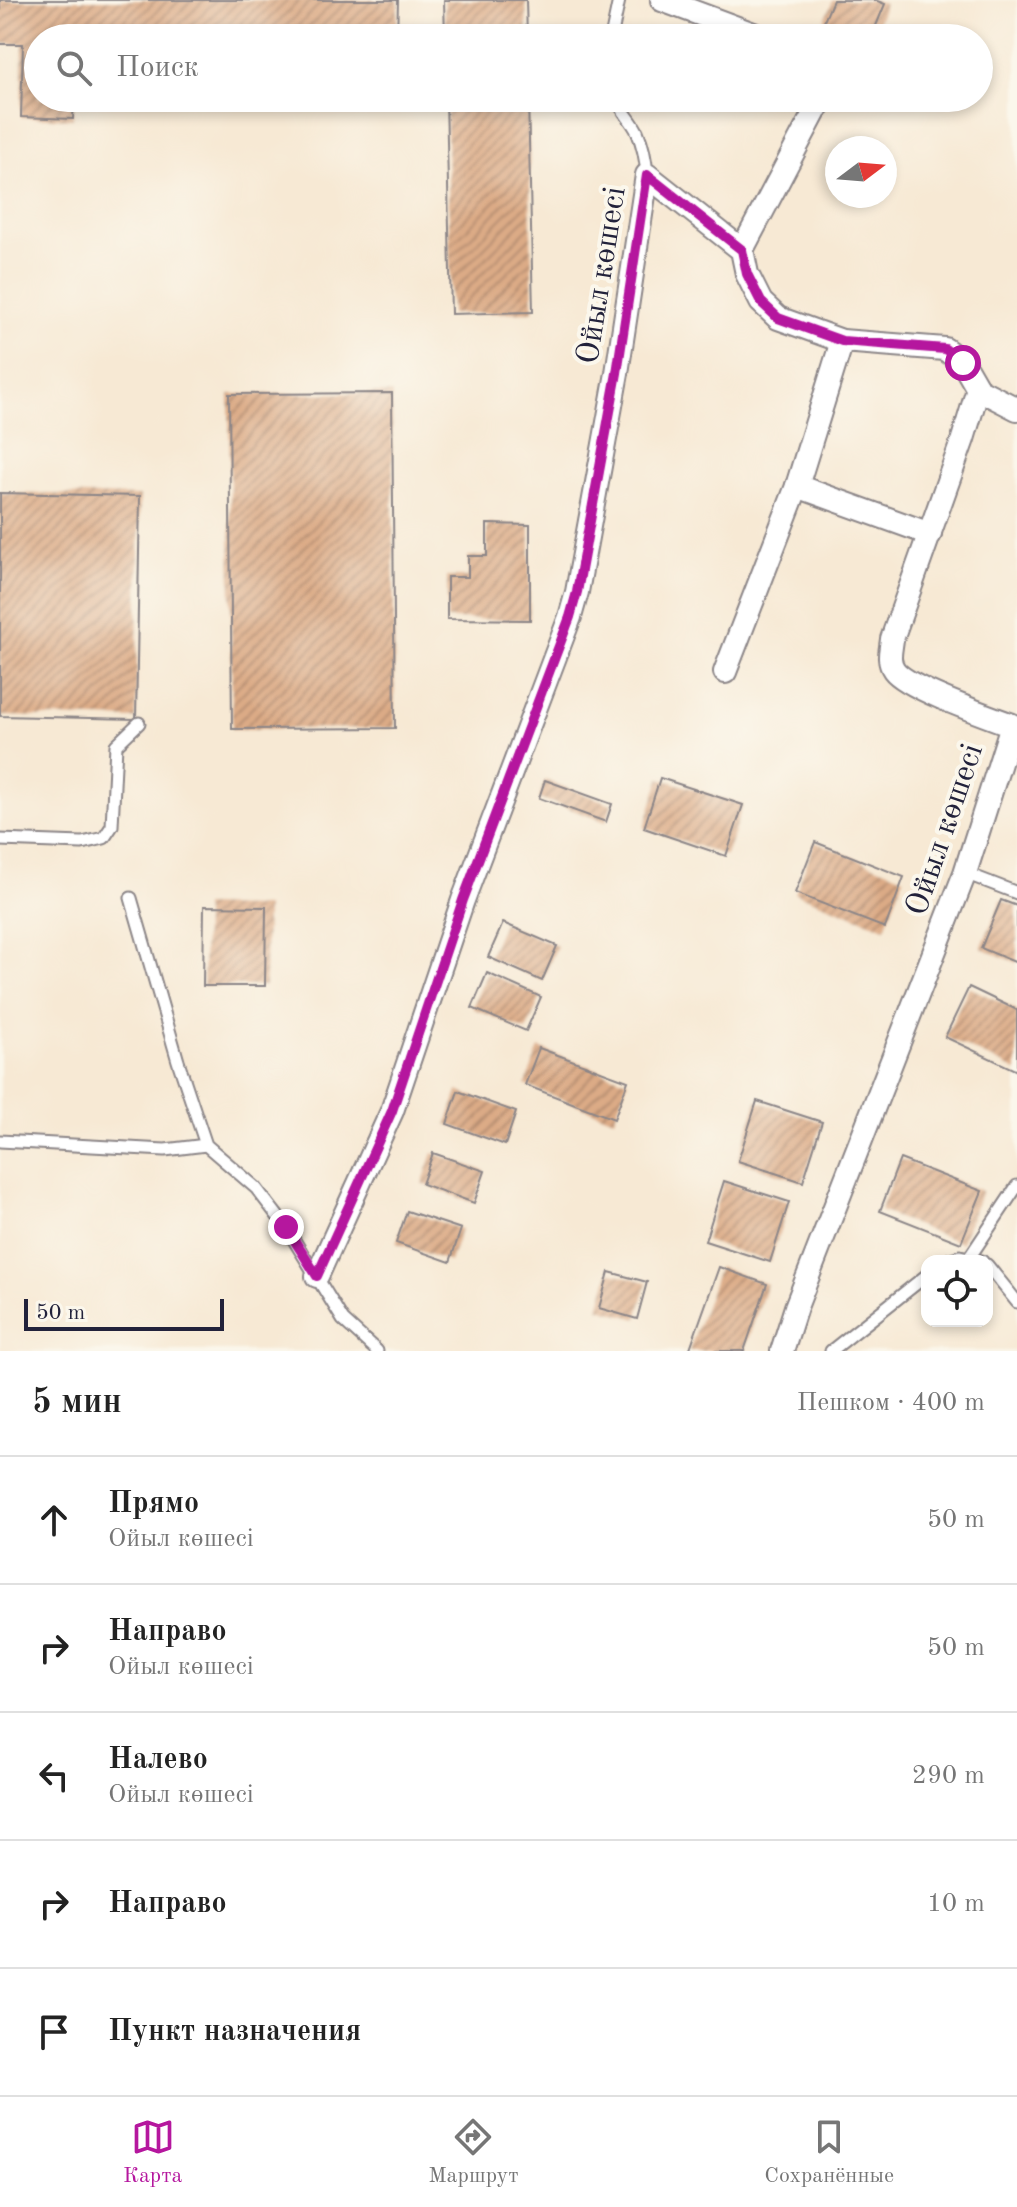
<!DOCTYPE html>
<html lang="ru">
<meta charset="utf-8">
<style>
:root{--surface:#fff;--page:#f2f2f2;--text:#222;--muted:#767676;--line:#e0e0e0;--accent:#b5179e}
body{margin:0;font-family:"Old Standard TT",serif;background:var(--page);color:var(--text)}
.controls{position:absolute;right:24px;bottom:24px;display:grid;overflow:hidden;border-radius:16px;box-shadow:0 4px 12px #0003}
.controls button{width:72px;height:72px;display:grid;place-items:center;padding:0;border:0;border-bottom:2px solid var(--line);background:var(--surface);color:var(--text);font:40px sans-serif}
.compass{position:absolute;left:825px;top:136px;width:72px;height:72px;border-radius:50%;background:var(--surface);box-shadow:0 4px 12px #0003;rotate:74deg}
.scale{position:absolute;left:24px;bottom:20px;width:200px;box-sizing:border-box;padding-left:8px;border:4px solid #22223b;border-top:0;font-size:22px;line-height:28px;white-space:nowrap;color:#22223b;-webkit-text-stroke:6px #fbf7ec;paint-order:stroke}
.stop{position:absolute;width:24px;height:24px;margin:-18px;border:6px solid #b5179e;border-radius:50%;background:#fff}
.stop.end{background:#b5179e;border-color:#fff;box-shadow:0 2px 8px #0008}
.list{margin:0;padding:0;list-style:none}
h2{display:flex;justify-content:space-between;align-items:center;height:104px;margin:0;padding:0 32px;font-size:34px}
h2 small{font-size:26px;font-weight:400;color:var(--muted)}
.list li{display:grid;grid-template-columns:52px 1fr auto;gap:24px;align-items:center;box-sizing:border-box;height:128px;padding:0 32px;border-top:2px solid var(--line)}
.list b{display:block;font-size:30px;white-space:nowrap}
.list p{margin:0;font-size:26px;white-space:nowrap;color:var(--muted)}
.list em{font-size:26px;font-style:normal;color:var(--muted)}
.icon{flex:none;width:44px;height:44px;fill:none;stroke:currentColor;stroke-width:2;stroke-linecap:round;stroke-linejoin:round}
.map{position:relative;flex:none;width:1017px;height:1351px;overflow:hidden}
.search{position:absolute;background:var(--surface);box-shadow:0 4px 12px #0003;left:24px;right:24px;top:24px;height:88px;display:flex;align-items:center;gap:20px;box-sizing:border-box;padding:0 28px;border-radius:44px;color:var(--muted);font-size:30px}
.sheet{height:744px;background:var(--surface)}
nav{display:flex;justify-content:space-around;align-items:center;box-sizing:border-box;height:112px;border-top:2px solid var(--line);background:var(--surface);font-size:22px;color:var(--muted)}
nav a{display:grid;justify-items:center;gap:4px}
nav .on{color:var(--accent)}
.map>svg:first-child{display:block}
</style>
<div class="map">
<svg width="1017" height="1351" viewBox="0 0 1017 1351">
<defs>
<pattern id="building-hatch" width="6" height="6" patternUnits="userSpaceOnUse" patternTransform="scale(2)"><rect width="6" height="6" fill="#dcab86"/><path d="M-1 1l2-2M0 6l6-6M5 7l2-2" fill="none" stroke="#b28b6f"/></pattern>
</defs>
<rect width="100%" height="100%" fill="#fbf7ec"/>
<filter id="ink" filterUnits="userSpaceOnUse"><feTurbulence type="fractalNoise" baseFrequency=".0125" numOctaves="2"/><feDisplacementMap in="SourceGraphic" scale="16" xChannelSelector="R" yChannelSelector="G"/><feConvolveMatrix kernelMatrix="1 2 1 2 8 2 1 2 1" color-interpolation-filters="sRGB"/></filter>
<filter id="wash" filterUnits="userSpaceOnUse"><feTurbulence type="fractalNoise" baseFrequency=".006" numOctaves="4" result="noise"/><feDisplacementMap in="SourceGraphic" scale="32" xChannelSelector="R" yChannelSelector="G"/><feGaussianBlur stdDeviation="1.8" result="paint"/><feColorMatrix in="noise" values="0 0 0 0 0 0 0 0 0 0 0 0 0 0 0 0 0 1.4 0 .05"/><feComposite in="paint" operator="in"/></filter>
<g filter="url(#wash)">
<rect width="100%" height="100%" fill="#f7e9d4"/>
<g id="blocks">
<g fill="url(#building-hatch)">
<polygon points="0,0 398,0 397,38 38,38 38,98 74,98 73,119 21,117 23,44 0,44"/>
<polygon points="444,0 526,0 527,38 445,38"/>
<polygon points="833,0 875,0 885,4 871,38 831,38 819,33"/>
<polygon points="446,98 528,98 533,312 451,314"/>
<polygon points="392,393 395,728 232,729 229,394"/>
<polygon points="0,493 140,496 136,719 0,716"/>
<polygon points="487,524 530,525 530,620 447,619 447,577 468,577 468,556 487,556"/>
<polygon points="660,778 743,805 726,856 644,828"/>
<polygon points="545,780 612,804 606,822 539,798"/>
<polygon points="815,842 904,877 885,928 795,893"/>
<polygon points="1001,900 1017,906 1017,963 981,948"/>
<polygon points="204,906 266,907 265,986 203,986"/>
<polygon points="503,923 557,946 542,981 488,957"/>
<polygon points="487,973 541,997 526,1031 472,1008"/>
<polygon points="969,987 1017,1010 1017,1071 945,1037"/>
<polygon points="539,1048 628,1081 614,1119 525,1085"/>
<polygon points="458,1091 516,1112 505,1145 447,1124"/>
<polygon points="757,1101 822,1122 803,1182 738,1161"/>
<polygon points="433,1153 485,1171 474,1203 422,1184"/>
<polygon points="900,1159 982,1191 961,1243 880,1211"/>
<polygon points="724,1181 789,1202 770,1262 705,1241"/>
<polygon points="407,1211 461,1229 450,1262 396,1243"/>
<polygon points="719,1267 767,1284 744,1351 689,1351"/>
<polygon points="609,1272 647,1282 637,1319 599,1308"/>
</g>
</g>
</g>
<g filter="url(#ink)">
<use href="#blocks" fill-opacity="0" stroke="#8c8688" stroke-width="2"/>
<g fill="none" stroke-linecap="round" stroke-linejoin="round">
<defs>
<g id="lane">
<polyline points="611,38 619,0"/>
<path d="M617,98C621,111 631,119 637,131C643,145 646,160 647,175"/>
<polyline points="0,840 82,843 104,838 112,826 116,745 139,723"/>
<polyline points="965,873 1017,893"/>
<polyline points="131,898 178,1061 206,1145 256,1188 286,1227 343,1320 377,1351"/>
<polyline points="0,1141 165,1150 206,1145"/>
<polyline points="969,1258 1017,1186"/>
<polyline points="945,1261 960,1256 982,1261"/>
<polyline points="987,1265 1017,1302"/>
<polyline points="831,1351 927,1275"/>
</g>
<g id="street">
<polyline points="662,0 764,38"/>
<polyline points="742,250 822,98"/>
<polyline points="978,389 1017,409"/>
<polyline points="797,486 930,534"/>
<polyline points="725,672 797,486 842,341"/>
<path d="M317,1276L392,1111L463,900L570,617L577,592L617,373L647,175L742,250L747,274L761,302L778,318L842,341L945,349L963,363L978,389L963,439L892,639C891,650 887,660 894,670C907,688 988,716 1012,725L965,873L796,1307L782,1351"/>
</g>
</defs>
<use href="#lane" stroke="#8c8688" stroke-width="15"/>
<use href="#street" stroke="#8c8688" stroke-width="26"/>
<use href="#lane" stroke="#fff" stroke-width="11"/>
<use href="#street" stroke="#fff" stroke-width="22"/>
</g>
</g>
<g fill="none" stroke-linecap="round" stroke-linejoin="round" filter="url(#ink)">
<polyline stroke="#b5179e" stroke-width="10" points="286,1227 317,1276 392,1111 463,900 570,617 577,592 617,373 647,175 742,250 747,274 761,302 778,318 842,341 945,349 963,363"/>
</g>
<g text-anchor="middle" stroke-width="8" stroke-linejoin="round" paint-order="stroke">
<g font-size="32" fill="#22223b" stroke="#fbf7ec">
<text transform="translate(600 275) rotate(-81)" y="11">Ойыл көшесі</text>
<text transform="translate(943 829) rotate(-71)" y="11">Ойыл көшесі</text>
</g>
</g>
</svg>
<div class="controls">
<button><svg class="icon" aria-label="locate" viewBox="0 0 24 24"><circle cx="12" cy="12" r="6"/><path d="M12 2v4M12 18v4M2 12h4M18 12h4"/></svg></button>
</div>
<svg class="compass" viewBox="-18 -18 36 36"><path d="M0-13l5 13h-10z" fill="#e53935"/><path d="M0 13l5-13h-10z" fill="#767676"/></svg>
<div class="scale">50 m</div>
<div class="stop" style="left:963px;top:363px"></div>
<div class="stop end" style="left:286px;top:1227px"></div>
<div class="search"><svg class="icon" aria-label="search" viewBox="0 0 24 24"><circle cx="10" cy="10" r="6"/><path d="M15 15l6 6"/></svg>Поиск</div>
</div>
<section class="sheet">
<h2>5 мин<small>Пешком · 400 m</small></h2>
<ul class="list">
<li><svg class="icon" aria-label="ahead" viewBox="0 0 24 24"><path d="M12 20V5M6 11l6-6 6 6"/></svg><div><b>Прямо</b><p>Ойыл көшесі</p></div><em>50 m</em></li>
<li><svg class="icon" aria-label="right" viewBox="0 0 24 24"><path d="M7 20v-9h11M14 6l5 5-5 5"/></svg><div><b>Направо</b><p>Ойыл көшесі</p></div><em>50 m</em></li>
<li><svg class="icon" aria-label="left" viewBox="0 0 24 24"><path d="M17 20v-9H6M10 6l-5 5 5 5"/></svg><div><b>Налево</b><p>Ойыл көшесі</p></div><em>290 m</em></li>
<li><svg class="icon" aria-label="right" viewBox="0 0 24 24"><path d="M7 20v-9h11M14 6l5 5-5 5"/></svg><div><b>Направо</b></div><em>10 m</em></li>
<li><svg class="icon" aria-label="arrive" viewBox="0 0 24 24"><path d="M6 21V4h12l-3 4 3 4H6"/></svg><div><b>Пункт назначения</b></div></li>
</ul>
</section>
<nav>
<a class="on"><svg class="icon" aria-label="map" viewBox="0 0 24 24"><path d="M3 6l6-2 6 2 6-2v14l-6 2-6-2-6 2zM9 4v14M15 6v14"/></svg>Карта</a>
<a><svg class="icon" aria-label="directions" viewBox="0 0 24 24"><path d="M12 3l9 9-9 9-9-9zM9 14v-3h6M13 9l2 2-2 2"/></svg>Маршрут</a>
<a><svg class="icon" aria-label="saved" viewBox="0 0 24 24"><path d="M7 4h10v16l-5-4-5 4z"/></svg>Сохранённые</a>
</nav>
